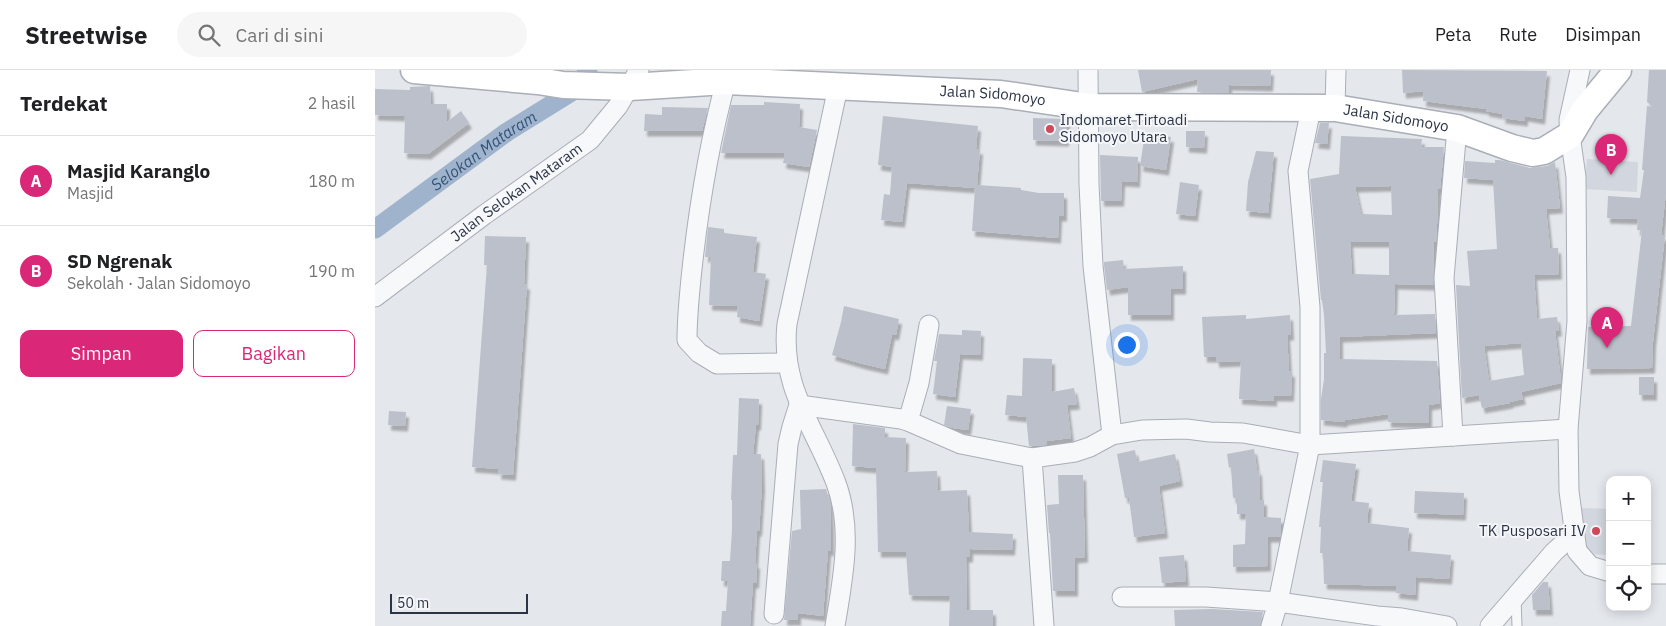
<!DOCTYPE html>
<html lang="id">
<meta charset="utf-8">
<style>
:root{--surface:#fff;--page:#f6f6f6;--text:#202124;--muted:#757577;--line:#e0e0e0;--accent:#db2777}
body{margin:0;font-family:"IBM Plex Sans",sans-serif;background:var(--page);color:var(--text)}
.controls{position:absolute;right:15px;bottom:15px;display:grid;overflow:hidden;border-radius:10px;box-shadow:0 2px 12px #0003}
.controls button{width:45px;height:45px;display:grid;place-items:center;padding:0;border:0;border-bottom:1px solid var(--line);background:var(--surface);color:var(--text);font:25px sans-serif}
.scale{position:absolute;left:15px;bottom:12px;width:138px;box-sizing:border-box;padding-left:5px;border:2px solid #2b3445;border-top:0;font-size:14px;line-height:18px;white-space:nowrap;color:#2b3445;-webkit-text-stroke:4px #f4f6f9;paint-order:stroke}
.you{position:absolute;left:751px;top:274px;width:18px;height:18px;margin:-12px;border:4px solid #fff;border-radius:50%;background:#1a73e8;box-shadow:0 0 0 8px #1a73e833}
.badge{display:grid;place-items:center;width:32px;height:32px;border-radius:50%;background:var(--accent);color:#fff;font-size:16px;font-weight:700}
.pin{position:absolute;translate:-50% -41px;filter:drop-shadow(0 1px 2px #0008)}
.pin::after{content:'';position:absolute;top:26px;width:18px;height:15px;background:inherit;clip-path:polygon(0 0,100% 0,50% 100%)}
.list{margin:0;padding:0;list-style:none}
h2{display:flex;justify-content:space-between;align-items:center;height:65px;margin:0;padding:0 20px;font-size:21px}
h2 small{font-size:16px;font-weight:400;color:var(--muted)}
.list li{display:grid;grid-template-columns:32px 1fr auto;gap:15px;align-items:center;box-sizing:border-box;height:90px;padding:0 20px;border-top:1px solid var(--line)}
.list b{display:block;font-size:19px;white-space:nowrap}
.list p{margin:0;font-size:16px;white-space:nowrap;color:var(--muted)}
.list em{font-size:16px;font-style:normal;color:var(--muted)}
.actions{display:flex;gap:10px;padding:15px 20px}
.actions a{flex:1;padding:11px 0;border:1px solid var(--accent);border-radius:10px;text-align:center;font-size:18px;color:var(--accent)}
.actions .main{background:var(--accent);color:#fff}
.icon{flex:none;width:28px;height:28px;fill:none;stroke:currentColor;stroke-width:2;stroke-linecap:round;stroke-linejoin:round}
.map{position:relative;flex:none;width:1291px;height:556px;overflow:hidden}
header{display:flex;align-items:center;gap:30px;box-sizing:border-box;height:70px;padding:0 25px;background:var(--surface);border-bottom:1px solid var(--line)}
header strong{font-size:24px}
nav{display:flex;gap:28px;margin-inline-start:auto;font-size:18px}
.search{width:350px;height:45px;background:var(--page);display:flex;align-items:center;gap:12px;box-sizing:border-box;padding:0 18px;border-radius:28px;color:var(--muted);font-size:19px}
main{display:flex}
aside{flex:1;background:var(--surface)}
.map>svg:first-child{display:block}
</style>
<header>
<strong>Streetwise</strong>
<div class="search"><svg class="icon" aria-label="search" viewBox="0 0 24 24"><circle cx="10" cy="10" r="6"/><path d="M15 15l6 6"/></svg>Cari di sini</div>
<nav><a>Peta</a><a>Rute</a><a>Disimpan</a></nav>
</header>
<main>
<aside>
<h2>Terdekat<small>2 hasil</small></h2>
<ul class="list">
<li><span class="badge">A</span><div><b>Masjid Karanglo</b><p>Masjid</p></div><em>180 m</em></li>
<li><span class="badge">B</span><div><b>SD Ngrenak</b><p>Sekolah · Jalan Sidomoyo</p></div><em>190 m</em></li>
</ul>
<div class="actions"><a class="main">Simpan</a><a>Bagikan</a></div>
</aside>
<div class="map">
<svg width="1291" height="556" viewBox="0 0 1291 556">
<defs>
<filter id="shadow"><feDropShadow dx="3" dy="5.5" stdDeviation="1" flood-color="#0004"/></filter>
</defs>
<rect width="100%" height="100%" fill="#e4e7ec"/>
<g fill="#d2d6de">
<polygon points="1212,89 1263,92 1262,122 1209,119"/>
<polygon points="1205,438 1235,439 1235,485 1211,484"/>
</g>
<g fill="none" stroke-linecap="round" stroke-linejoin="round">
<path stroke="#9fb4cc" stroke-width="19" id="s1" d="M0,159L132,62L203,18L213,0"/>
</g>
<g fill="#bbc0ca" fill-rule="evenodd" filter="url(#shadow)">
<polygon points="763,0 896,0 895,16 854,15 854,23 822,22 823,9 767,22"/>
<polygon points="1027,0 1172,1 1167,49 1150,46 1150,51 1127,48 1128,44 1111,41 1111,39 1048,31 1049,21 1028,23"/>
<polygon points="1274,0 1291,0 1291,123 1286,165 1290,165 1278,272 1277,298 1212,299 1213,257 1256,256 1267,160 1262,160 1263,149 1232,148 1233,126 1265,128 1269,100 1267,100 1272,36 1278,37 1272,32"/>
<polygon points="55,16 56,34 72,34 72,52 86,41 94,53 53,84 29,83 30,46 0,45 0,19 35,20 35,17"/>
<polygon points="389,32 425,34 424,57 442,60 434,97 408,93 410,83 346,83 356,35 389,35"/>
<polygon points="287,37 333,38 327,61 269,61 270,44 287,45"/>
<polygon points="508,46 603,56 601,79 605,79 602,115 646,118 646,120 664,123 689,123 689,146 684,146 683,168 597,161 600,118 532,113 527,152 506,150 509,124 515,125 517,97 503,95"/>
<polygon points="658,48 692,49 691,71 658,70"/>
<polygon points="945,53 954,53 952,74 940,73"/>
<polygon points="811,61 830,61 829,78 811,77"/>
<polygon points="770,63 796,67 791,100 765,96"/>
<path d="M966,66L1047,69L1046,77H1069L1065,119H1063L1062,154L1061,172H1059L1058,215L1020,214L1019,245L1060,244L1061,263L965,267V289L1062,291L1065,333L1054,335V353L1013,352V344L970,350L969,352L946,350V329L949,309V283H951L949,245L947,230H946L935,109L964,104ZM1016,116L1017,145L986,144L980,117ZM975,172H1014V205L977,204Z"/>
<polygon points="881,81 899,82 893,143 871,141 873,112"/>
<polygon points="725,85 763,87 762,112 747,111 746,131 726,131"/>
<path d="M1120,90H1125L1155,98L1172,96L1180,92L1185,138L1171,139L1175,178H1183L1184,204L1159,205L1162,249L1182,247L1184,261H1180L1186,311V313L1146,322L1148,329L1135,332V333L1107,338L1104,325L1087,328L1081,215L1095,216L1092,181L1122,179L1118,110L1089,108L1090,91L1120,93ZM1146,273L1149,305L1114,311L1109,276Z"/>
<polygon points="805,112 824,115 820,146 801,144"/>
<polygon points="333,157 349,159 349,163 382,167 378,202 391,204 384,251 362,247 363,236 334,235 336,187 330,187"/>
<polygon points="110,166 151,167 149,214 152,214 138,405 123,404 124,399 97,397 112,195 109,195"/>
<polygon points="748,190 749,199 808,196 808,219 796,219 796,245 753,245 753,217 732,220 729,195 729,192"/>
<polygon points="469,236 524,249 521,265 517,264 510,299 488,294 457,285 466,252"/>
<polygon points="871,245 871,249 915,245 916,265 912,265 914,301 917,302 916,326 899,326 899,331 864,329 866,291 841,292 841,287 829,287 827,247"/>
<polygon points="587,260 606,261 605,285 585,284 580,327 558,324 562,291 559,291 564,264 587,265"/>
<polygon points="648,288 677,289 677,322 699,318 702,334 692,335 696,368 672,371 672,375 654,376 651,347 630,345 632,325 647,326"/>
<rect x="1264" y="307" width="15" height="18"/>
<polygon points="364,328 384,329 383,355 381,355 378,384 386,384 387,416 384,461 382,461 380,493 382,493 381,513 378,513 375,556 346,556 347,541 351,541 353,511 346,511 347,491 355,491 357,460 357,430 356,430 358,385 362,385"/>
<polygon points="572,336 596,339 593,360 578,358 569,355"/>
<polygon points="14,341 31,342 30,356 13,355"/>
<polygon points="478,354 510,358 510,367 531,368 530,402 562,401 563,421 592,420 594,462 638,464 637,480 595,479 595,487 591,487 592,540 618,540 618,556 574,556 575,526 534,525 531,482 503,482 501,398 477,396"/>
<polygon points="879,379 882,400 884,400 885,430 889,430 889,447 906,448 906,462 905,467 893,467 893,496 858,497 858,475 870,474 871,444 862,444 862,428 858,428 856,397 854,398 852,384"/>
<polygon points="760,380 762,392 800,384 805,411 784,416 790,463 759,467 754,428 750,428 742,384"/>
<polygon points="948,390 981,394 976,431 994,433 992,453 1034,458 1032,481 1076,485 1074,509 1041,507 1040,525 1021,523 1022,516 949,514 948,483 945,483 946,457 944,457 948,412 945,412"/>
<polygon points="683,405 708,405 710,487 700,488 700,521 678,521 675,463 674,463 672,435 684,434"/>
<polygon points="451,419 455,433 456,457 456,481 453,480 448,546 423,543 423,550 409,550 417,461 426,459 425,420"/>
<polygon points="1040,421 1089,423 1088,445 1039,443"/>
<polygon points="809,485 811,511 787,513 784,487"/>
<polygon points="1168,512 1173,512 1175,540 1158,540 1157,525"/>
<polygon points="837,539 888,542 885,556 800,556 799,540"/>
</g>
<g fill="none" stroke-linecap="round" stroke-linejoin="round">
<defs>
<polyline id="lane" points="1141,528 1142,556"/>
<g id="street">
<polyline points="713,0 714,114 718,196 737,365"/>
<polyline points="1205,0 1194,50 1195,65 1201,107 1202,251 1193,359 1194,421 1202,481 1215,496 1235,502"/>
<path d="M351,11C335,70 325,129 318,190C315,217 312,243 312,270L324,283L342,294L412,293"/>
<polyline points="960,38 961,0"/>
<polyline points="936,39 923,101 935,237 935,375 1193,359"/>
<path id="s2" d="M0,227L109,145L215,70L243,36L264,0"/>
<polyline points="533,351 586,374 657,388 700,382 715,377 737,365 767,360 811,359 835,362 868,363 935,375 903,532 1002,546 1027,548 1072,556"/>
<polyline points="1078,366 1069,208 1082,58"/>
<polyline points="657,388 669,556"/>
<polyline points="1272,504 1291,504"/>
<polyline points="747,527 831,527 903,532 896,556"/>
<polyline points="399,544 413,374 417,357 424,335 526,349 533,351 544,313 554,255"/>
<path d="M460,556C468,508 478,459 461,413C440,357 405,318 412,254L463,17"/>
<polyline points="1115,556 1179,482 1199,464"/>
</g>
<g id="secondary">
<path id="s3" d="M39,0L163,11L188,15L255,17L351,11L626,24L714,37L960,38L1082,58L1137,78L1158,83L1169,81L1195,65L1210,40L1243,0"/>
</g>
</defs>
<use href="#lane" stroke="#a9aeb7" stroke-width="11"/>
<use href="#street" stroke="#a9aeb7" stroke-width="21"/>
<use href="#secondary" stroke="#a9aeb7" stroke-width="29"/>
<use href="#lane" stroke="#f7f8fa" stroke-width="9"/>
<use href="#street" stroke="#f7f8fa" stroke-width="19"/>
<use href="#secondary" stroke="#fff" stroke-width="26"/>
</g>
<g fill="#d1495b" stroke="#f4f6f9" stroke-width="2">
<circle cx="675" cy="59" r="5"/>
<circle cx="1221" cy="461" r="5"/>
</g>
<g text-anchor="middle" stroke-width="4" stroke-linejoin="round" paint-order="stroke">
<g font-size="15" fill="#2b3445" stroke="#f4f6f9">
<text dy="5" stroke="none"><textPath href="#s3" startOffset="580">Jalan Sidomoyo</textPath></text>
<text dy="5" stroke="none"><textPath href="#s3" startOffset="985">Jalan Sidomoyo</textPath></text>
<text dy="5" stroke="none"><textPath href="#s2" startOffset="176">Jalan Selokan Mataram</textPath></text>
</g>
<g font-size="15" fill="#2b3445" stroke="#f4f6f9" text-anchor="start">
<text x="685" y="55">Indomaret Tirtoadi<tspan x="685" dy="17">Sidomoyo Utara</tspan></text>
<text x="1211" y="466" text-anchor="end">TK Pusposari IV</text>
</g>
<g font-size="16" font-style="italic" fill="#34527a" stroke="#f4f6f9">
<text dy="6" stroke="none"><textPath href="#s1" startOffset="134">Selokan Mataram</textPath></text>
</g>
</g>
</svg>
<div class="controls">
<button>+</button>
<button>−</button>
<button><svg class="icon" aria-label="locate" viewBox="0 0 24 24"><circle cx="12" cy="12" r="6"/><path d="M12 2v4M12 18v4M2 12h4M18 12h4"/></svg></button>
</div>
<div class="scale">50 m</div>
<div class="you"></div>
<div class="pin badge" style="left:1232px;top:278px">A</div>
<div class="pin badge" style="left:1236px;top:105px">B</div>
</div>
</main>
